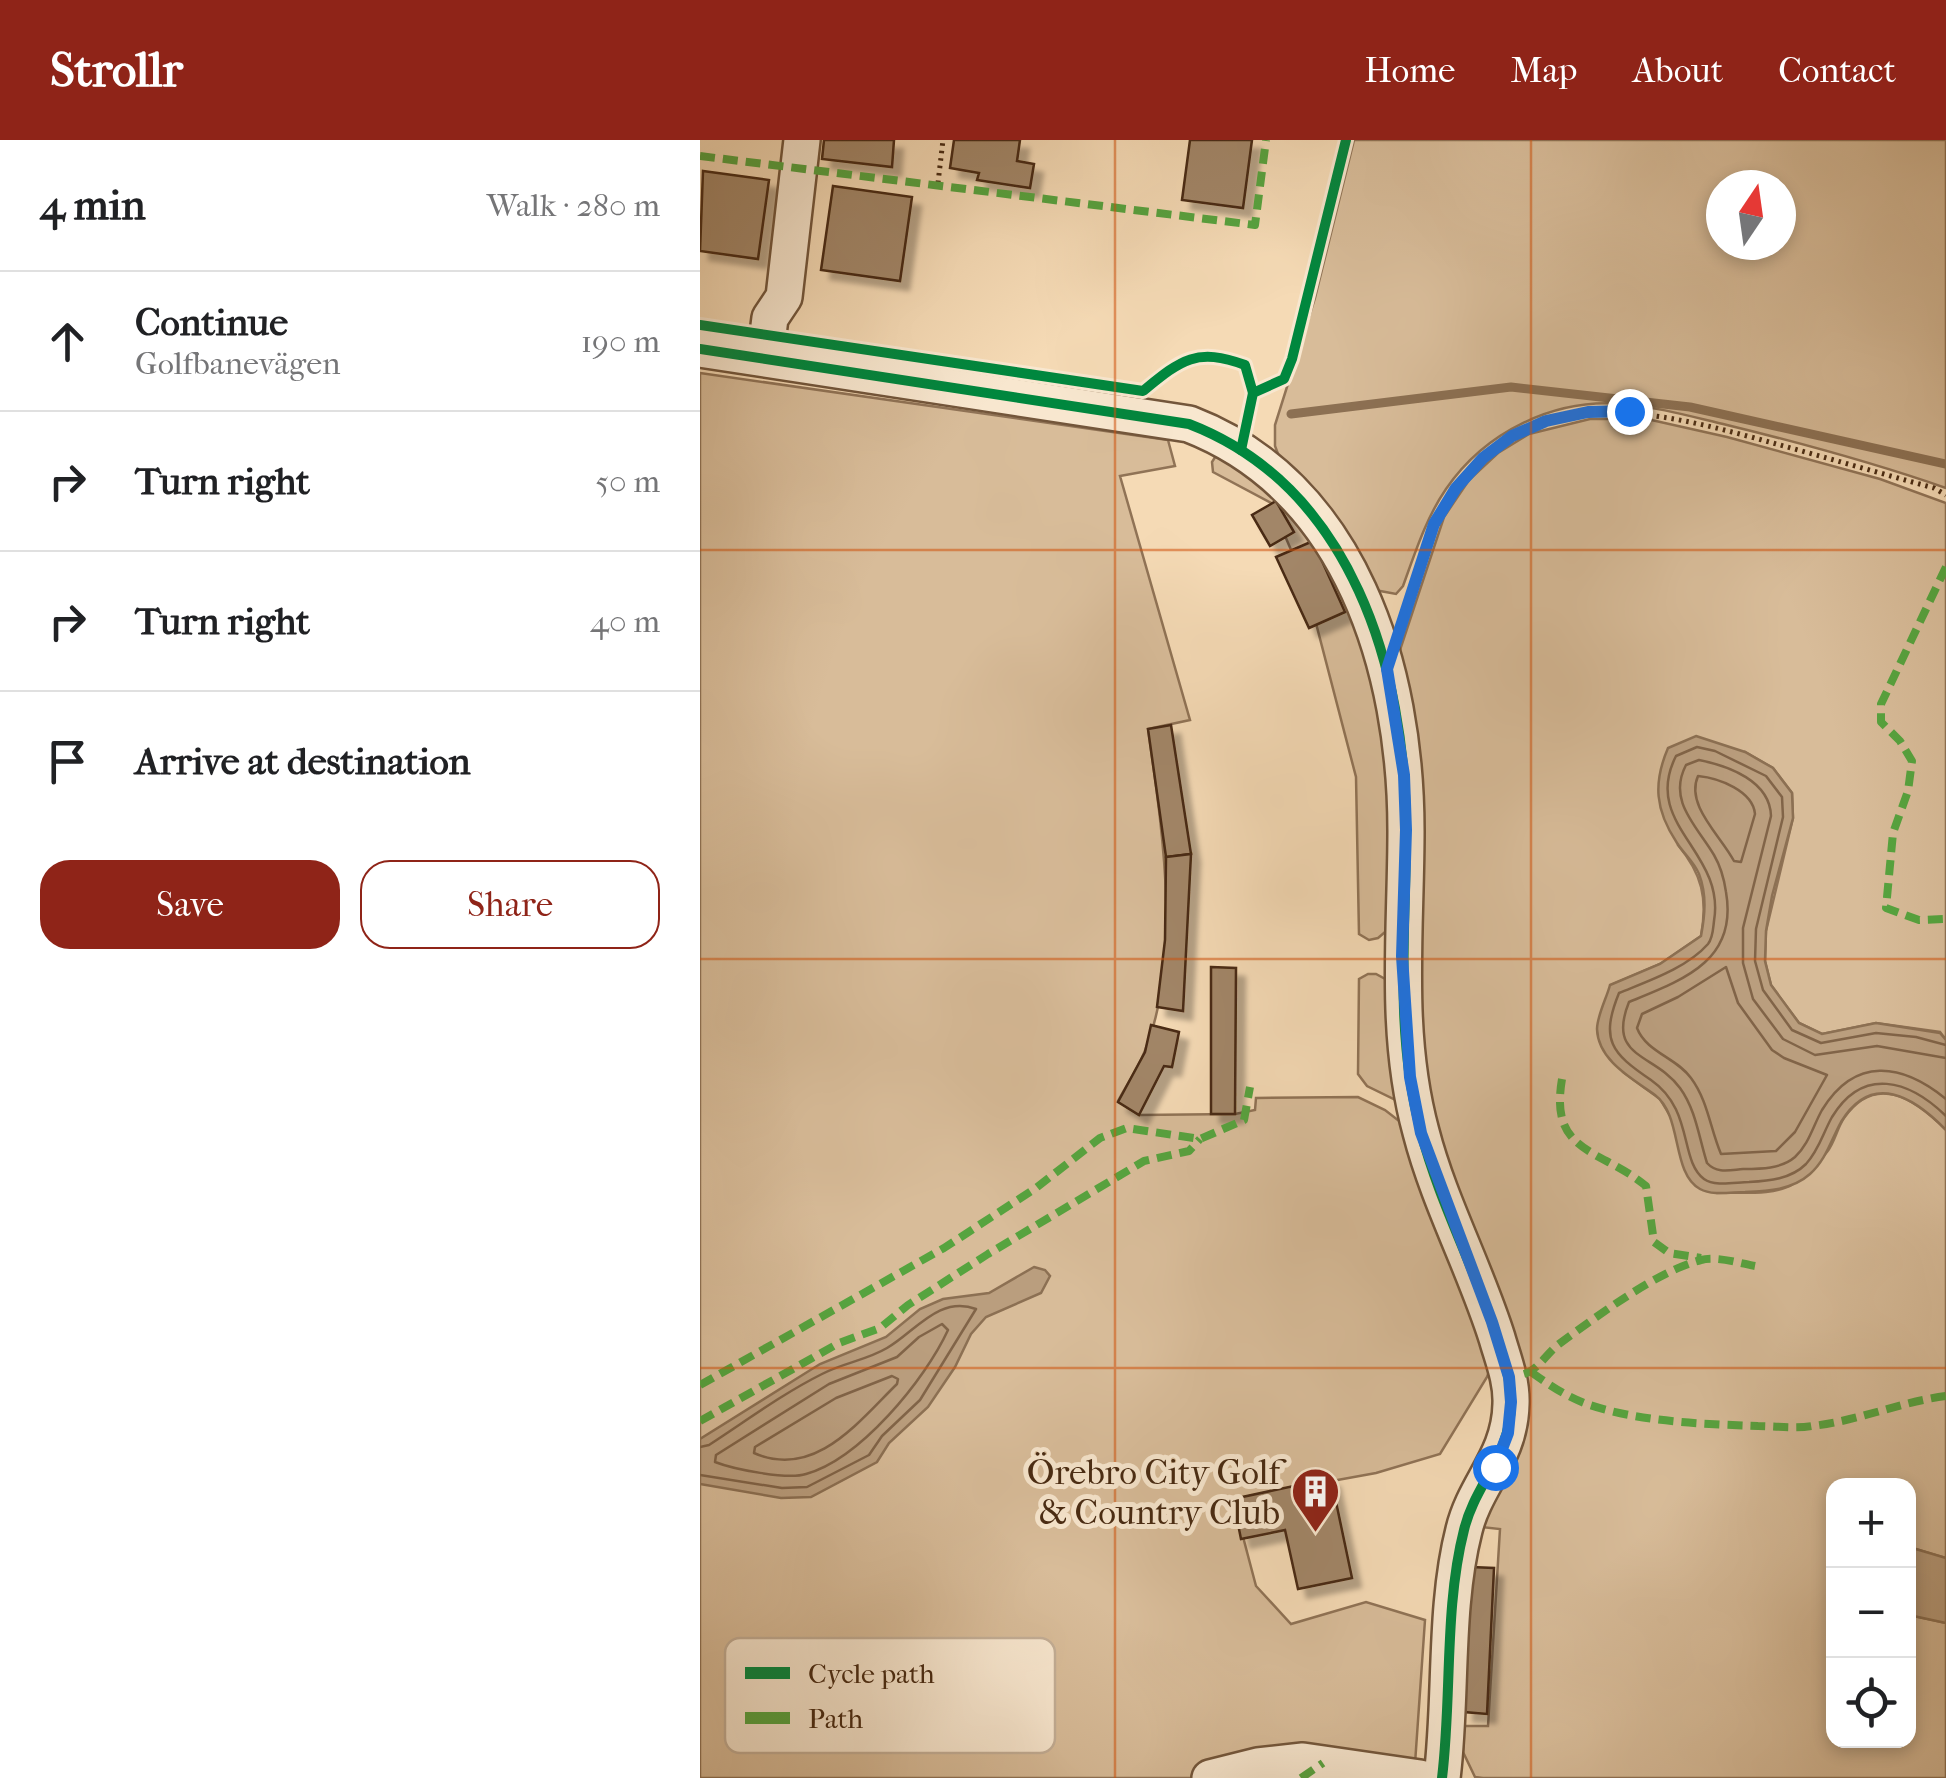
<!DOCTYPE html>
<meta charset="utf-8">
<style>
:root{--surface:#fff;--page:#f2f2f2;--text:#202124;--muted:#757577;--line:#e0e0e0;--accent:#8f2418}
body{margin:0;font-family:"IM FELL French Canon",serif;background:var(--page);color:var(--text)}
.controls{position:absolute;right:30px;bottom:30px;display:grid;overflow:hidden;border-radius:20px;box-shadow:0 5px 15px #0003}
.controls button{width:90px;height:90px;display:grid;place-items:center;padding:0;border:0;border-bottom:2px solid var(--line);background:var(--surface);color:var(--text);font:50px sans-serif}
.compass{position:absolute;left:1006px;top:30px;width:90px;height:90px;border-radius:50%;background:var(--surface);box-shadow:0 5px 15px #0003;rotate:13deg}
.stop{position:absolute;width:30px;height:30px;margin:-22px;border:8px solid #1a73e8;border-radius:50%;background:#fff}
.stop.end{background:#1a73e8;border-color:#fff;box-shadow:0 2px 10px #0008}
.list{margin:0;padding:0;list-style:none}
h2{display:flex;justify-content:space-between;align-items:center;height:130px;margin:0;padding:0 40px;font-size:42px}
h2 small{font-size:32px;font-weight:400;color:var(--muted)}
.list li{display:grid;grid-template-columns:65px 1fr auto;gap:30px;align-items:center;box-sizing:border-box;height:140px;padding:0 40px;border-top:2px solid var(--line)}
.list b{display:block;font-size:38px;white-space:nowrap}
.list p{margin:0;font-size:32px;white-space:nowrap;color:var(--muted)}
.list em{font-size:32px;font-style:normal;color:var(--muted)}
.actions{display:flex;gap:20px;padding:30px 40px}
.actions a{flex:1;padding:22px 0;border:2px solid var(--accent);border-radius:30px;text-align:center;font-size:35px;color:var(--accent)}
.actions .main{background:var(--accent);color:#fff}
.icon{flex:none;width:55px;height:55px;fill:none;stroke:currentColor;stroke-width:2;stroke-linecap:round;stroke-linejoin:round}
.map{position:relative;flex:none;width:1246px;height:1638px;overflow:hidden}
header{display:flex;align-items:center;gap:60px;box-sizing:border-box;height:140px;padding:0 50px;background:var(--accent);color:#fff}
header strong{font-size:48px}
nav{display:flex;gap:55px;margin-inline-start:auto;font-size:35px}
main{display:flex}
aside{flex:1;background:var(--surface)}
.map>svg:first-child{display:block}
</style>
<header>
<strong>Strollr</strong>
<nav><a>Home</a><a>Map</a><a>About</a><a>Contact</a></nav>
</header>
<main>
<aside>
<h2>4 min<small>Walk · 280 m</small></h2>
<ul class="list">
<li><svg class="icon" aria-label="ahead" viewBox="0 0 24 24"><path d="M12 20V5M6 11l6-6 6 6"/></svg><div><b>Continue</b><p>Golfbanevägen</p></div><em>190 m</em></li>
<li><svg class="icon" aria-label="right" viewBox="0 0 24 24"><path d="M7 20v-9h11M14 6l5 5-5 5"/></svg><div><b>Turn right</b></div><em>50 m</em></li>
<li><svg class="icon" aria-label="right" viewBox="0 0 24 24"><path d="M7 20v-9h11M14 6l5 5-5 5"/></svg><div><b>Turn right</b></div><em>40 m</em></li>
<li><svg class="icon" aria-label="arrive" viewBox="0 0 24 24"><path d="M6 21V4h12l-3 4 3 4H6"/></svg><div><b>Arrive at destination</b></div></li>
</ul>
<div class="actions"><a class="main">Save</a><a>Share</a></div>
</aside>
<div class="map">
<svg width="1246" height="1638" viewBox="0 0 1246 1638">
<defs>
<filter id="shadow"><feDropShadow dx="9" dy="9" stdDeviation="2.5" flood-color="#0004"/></filter>
</defs>
<rect width="100%" height="100%" fill="#f5dab5"/>
<filter id="stains"><feTurbulence type="fractalNoise" baseFrequency=".002" numOctaves="4"/><feColorMatrix values="0 0 0 0 .2 0 0 0 0 .09 0 0 0 0 .02 0 0 0 .5 -.17"/></filter>
<radialGradient id="worn" r=".72"><stop offset=".6" stop-color="#630" stop-opacity="0"/><stop offset="1" stop-color="#630" stop-opacity=".3"/></radialGradient>
<g fill="#d8bc99" stroke="#907356" stroke-width="2.5" fill-rule="evenodd">
<path d="M654,0H1246V348C1174,323 1101,303 1027,285C993,277 958,267 923,264C854,258 785,292 746,349C726,378 715,413 703,446L696,454L675,450L583,327L575,306V285L615,158ZM1021,45H1081V105H1021Z"/>
<path d="M0,233L468,300L475,326L420,336L490,580L448,589C462,688 483,819 444,913C437,930 426,946 418,961L439,975L535,974L555,970L556,958L658,957L685,970L712,991L795,1216L787,1237L740,1314L676,1333L533,1359L556,1446L591,1484L666,1462L725,1480L714,1638H0Z"/>
<path d="M890,279H947L1027,297L1180,339L1246,363V900L1240,892L1176,883L1122,894L1099,883L1071,845L1065,821L1066,791L1093,678L1092,653L1073,628L1045,612L978,705C1002,734 1008,758 1001,796L960,824L911,845L923,932L960,959L1017,1053C1038,1052 1075,1056 1093,1044C1104,1036 1118,1023 1127,1012C1135,1002 1137,988 1144,978C1176,932 1215,959 1246,990V1418L1209,1407L1208,1346H1134V1600H1208L1209,1475L1246,1483V1638H783L775,1637L763,1612L764,1586H788L800,1389L781,1387L820,1293L720,929L697,519L744,377L769,340L798,313L829,294Z"/>
<polygon points="517,314 584,354 657,469 692,607 691,787 678,798 669,800 659,794 656,637 606,445 571,363 513,332 512,322"/>
<polygon points="668,834 676,834 687,840 706,965 667,946 658,934 659,839"/>
</g>
<g fill="#ba9e7e" stroke="#8c7053" stroke-width="2.5">
<path d="M996,596L1045,612L1073,628L1092,653L1093,678L1072,756L1066,791L1065,821L1071,845L1099,883L1122,894L1176,883L1240,893L1246,900V990C1214,957 1172,931 1141,982C1131,1000 1126,1020 1110,1034C1092,1050 1068,1051 1045,1052C1032,1052 1012,1056 1000,1049C971,1033 983,976 955,955C933,939 898,921 897,889C897,876 907,857 910,845L960,824L1001,796C1005,775 1007,755 999,734C994,722 984,714 977,703C955,670 953,643 968,608Z"/>
<polygon points="334,1127 345,1130 350,1136 341,1153 286,1177 271,1194 255,1227 228,1267 189,1303 177,1322 111,1357 81,1358 0,1344 0,1299 120,1224 186,1197 220,1169 243,1159 289,1153"/>
<polygon points="1209,1407 1246,1418 1246,1483 1209,1475"/>
</g>
<g fill="none" stroke-linecap="round" stroke-linejoin="round">
<g stroke="#816448" stroke-width="2.5">
<path d="M998,636C1019,638 1053,651 1055,674L1041,722L1034,721C1021,696 985,665 998,636Z"/>
<path d="M1026,827L1038,863L1072,910L1084,918L1127,935L1095,992L1076,1011L1021,1014C1010,988 1008,961 991,938C977,918 946,912 937,888L942,874L978,857Z"/>
<path d="M1246,905L1216,897L1176,893L1121,903L1092,890L1063,850L1055,821L1056,789L1083,677L1082,657L1066,636L1015,611L997,607L976,616C941,685 1026,711 1014,781C1013,789 1013,798 1008,804C987,828 948,841 919,853C900,900 911,913 951,940C994,970 979,1020 1004,1039C1015,1047 1036,1042 1049,1042C1069,1041 1091,1039 1106,1024C1119,1010 1123,993 1132,977C1163,926 1209,940 1246,976"/>
<path d="M1246,918L1177,906L1115,915L1083,899L1053,859L1043,823V788L1071,676C1070,641 1029,626 999,620L986,625C967,661 997,686 1014,715C1021,727 1024,738 1026,752C1038,821 983,840 929,862C906,919 955,913 980,948C996,970 999,998 1007,1023C1017,1034 1030,1030 1043,1029C1061,1029 1081,1029 1095,1017C1109,1004 1113,986 1122,970C1155,916 1202,923 1246,959"/>
<path d="M242,1184L248,1190C225,1240 160,1319 106,1334C87,1340 33,1329 15,1322L16,1315L129,1244L197,1217L219,1197Z"/>
<path d="M192,1236L198,1239L197,1244C159,1281 115,1340 54,1313L55,1307L136,1258Z"/>
<path d="M0,1307L9,1305C46,1281 82,1254 122,1234C143,1223 167,1220 187,1208C215,1192 239,1155 276,1169L220,1260L182,1296L169,1315L107,1347L82,1348L0,1335"/>
</g>
<polyline stroke="#8c7053" stroke-width="9" points="591,274 811,247 990,267 1246,324"/>
</g>
<g fill="#a28667" stroke="#482a12" stroke-width="2.5" filter="url(#shadow)">
<polygon points="124,0 194,0 192,27 122,19"/>
<polygon points="254,0 320,0 317,21 334,24 330,48 277,40 279,33 250,28"/>
<polygon points="490,0 552,0 543,68 482,60"/>
<polygon points="3,31 69,40 58,119 0,111"/>
<polygon points="133,46 212,57 200,141 121,130"/>
<polygon points="576,361 594,392 570,406 552,375"/>
<polygon points="613,401 645,472 609,488 576,417"/>
<polygon points="471,585 491,714 466,717 448,589"/>
<polygon points="491,714 483,871 457,867 465,800 466,717"/>
<polygon points="511,827 536,828 535,974 511,974"/>
<polygon points="451,885 479,892 472,927 464,926 439,975 418,962 445,912"/>
<polygon points="631,1338 652,1438 598,1449 585,1390 541,1399 533,1359"/>
<polygon points="771,1427 794,1428 787,1574 764,1572"/>
</g>
<g fill="none" stroke-linecap="round" stroke-linejoin="round">
<defs>
<g id="minor">
<path d="M0,209L489,284C652,347 706,530 706,691C706,791 694,893 721,992C739,1062 775,1128 797,1198C803,1219 812,1241 811,1264C810,1317 775,1344 764,1390C744,1468 752,1557 742,1638"/>
<polyline points="65,218 70,178 84,157 102,0"/>
<polyline points="510,1638 558,1626 603,1621 720,1638"/>
</g>
</defs>
<use href="#minor" stroke="#73563b" stroke-width="40"/>
<g stroke="#482a12" stroke-width="5" stroke-dasharray="2.5 5" stroke-linecap="butt">
<polyline points="238,43 243,0"/>
<path d="M703,479C718,435 728,390 754,352C832,234 968,274 1080,305C1131,319 1183,334 1234,348L1246,355"/>
</g>
<use href="#minor" stroke="#f8e7cf" stroke-width="35"/>
<g stroke="#56a43f" stroke-width="8" stroke-dasharray="15 8" stroke-linecap="butt">
<polyline points="0,16 555,85 566,0"/>
<polyline points="1246,427 1181,564 1181,582 1200,601 1212,621 1208,651 1193,693 1186,768 1219,780 1246,779"/>
<path d="M862,939C849,1014 900,1008 946,1046L954,1102L969,1113L1001,1118"/>
<path d="M831,1232C848,1244 864,1255 884,1263C937,1282 1002,1284 1058,1286C1076,1286 1095,1289 1112,1286C1158,1281 1200,1262 1246,1256"/>
<path d="M824,1234C838,1230 847,1213 859,1204C896,1177 957,1131 1001,1120C1016,1116 1039,1123 1055,1126"/>
<polyline points="0,1245 244,1108 336,1048 400,998 427,988 500,999 544,980 550,947"/>
<polyline points="0,1281 139,1203 180,1188 208,1165 288,1114 444,1021 489,1011 500,999"/>
<polyline points="601,1638 623,1623"/>
</g>
<defs>
<g id="cycleway">
<path d="M0,185L443,251C481,220 496,207 545,225L553,253"/>
<path d="M0,209L489,284C652,347 706,530 706,691C706,791 694,893 721,992C739,1062 775,1128 797,1198C803,1219 812,1241 811,1264C810,1317 775,1344 764,1390C744,1468 752,1557 742,1638"/>
<polyline points="541,310 553,253 584,239 592,219 646,0"/>
</g>
</defs>
<use href="#cycleway" stroke="#f8e7cf" stroke-width="16"/>
<use href="#cycleway" stroke="#00873e" stroke-width="10"/>
</g>
<g fill="none" stroke-linecap="round" stroke-linejoin="round">
<polyline stroke="#1a73e8" stroke-width="12" points="795,1327 808,1293 811,1262 809,1237 792,1182 721,993 710,937 702,816 706,690 704,635 687,529 734,384 756,348 783,318 812,296 846,281 888,272 929,271"/>
</g>
<path fill="none" stroke="#d0520d" stroke-width="2.5" stroke-opacity="0.55" d="M415,0V1638M831,0V1638M0,410H1246M0,819H1246M0,1228H1246"/>
<defs>
<symbol id="building-pin" viewBox="-11 -11 22 30"><path d="M0 17L-7.5 6A9.5 9.5 0 1 1 7.5 6Z" fill="#8f2418" stroke="#f8e7cf"/><path d="M-4-6H4V6H1V3H-1V6H-4ZM-2.5-4.3h1.7v1.8h-1.7ZM.8-4.3h1.7v1.8H.8ZM-2.5-1h1.7V.8h-1.7ZM.8-1h1.7V.8H.8Z" fill="#fff"/></symbol>
</defs>
<g fill-rule="evenodd">
<use href="#building-pin" x="588" y="1324" width="55" height="75"/>
</g>
<g text-anchor="middle" stroke-width="10" stroke-linejoin="round" paint-order="stroke">
<g font-size="35" fill="#482a12" stroke="#f8e7cf" text-anchor="end">
<text x="580" y="1344">Örebro City Golf<tspan x="580" dy="40">&amp; Country Club</tspan></text>
</g>
</g>
<rect x="25" y="1498" width="330" height="115" rx="15" fill="#f8e7cf" stroke="#c3ae96" stroke-width="2.5"/>
<rect x="45" y="1527" width="45" height="12" fill="#00873e"/>
<rect x="45" y="1572" width="45" height="12" fill="#56a43f"/>
<g font-size="28" fill="#482a12">
<text x="108" y="1543">Cycle path</text>
<text x="108" y="1588">Path</text>
</g>
<rect width="100%" height="100%" filter="url(#stains)"/>
<rect width="100%" height="100%" fill="url(#worn)"/>
</svg>
<div class="controls">
<button>+</button>
<button>−</button>
<button><svg class="icon" aria-label="locate" viewBox="0 0 24 24"><circle cx="12" cy="12" r="6"/><path d="M12 2v4M12 18v4M2 12h4M18 12h4"/></svg></button>
</div>
<svg class="compass" viewBox="-18 -18 36 36"><path d="M0-13l5 13h-10z" fill="#e53935"/><path d="M0 13l5-13h-10z" fill="#757577"/></svg>
<div class="stop" style="left:795px;top:1327px"></div>
<div class="stop end" style="left:929px;top:271px"></div>
</div>
</main>
